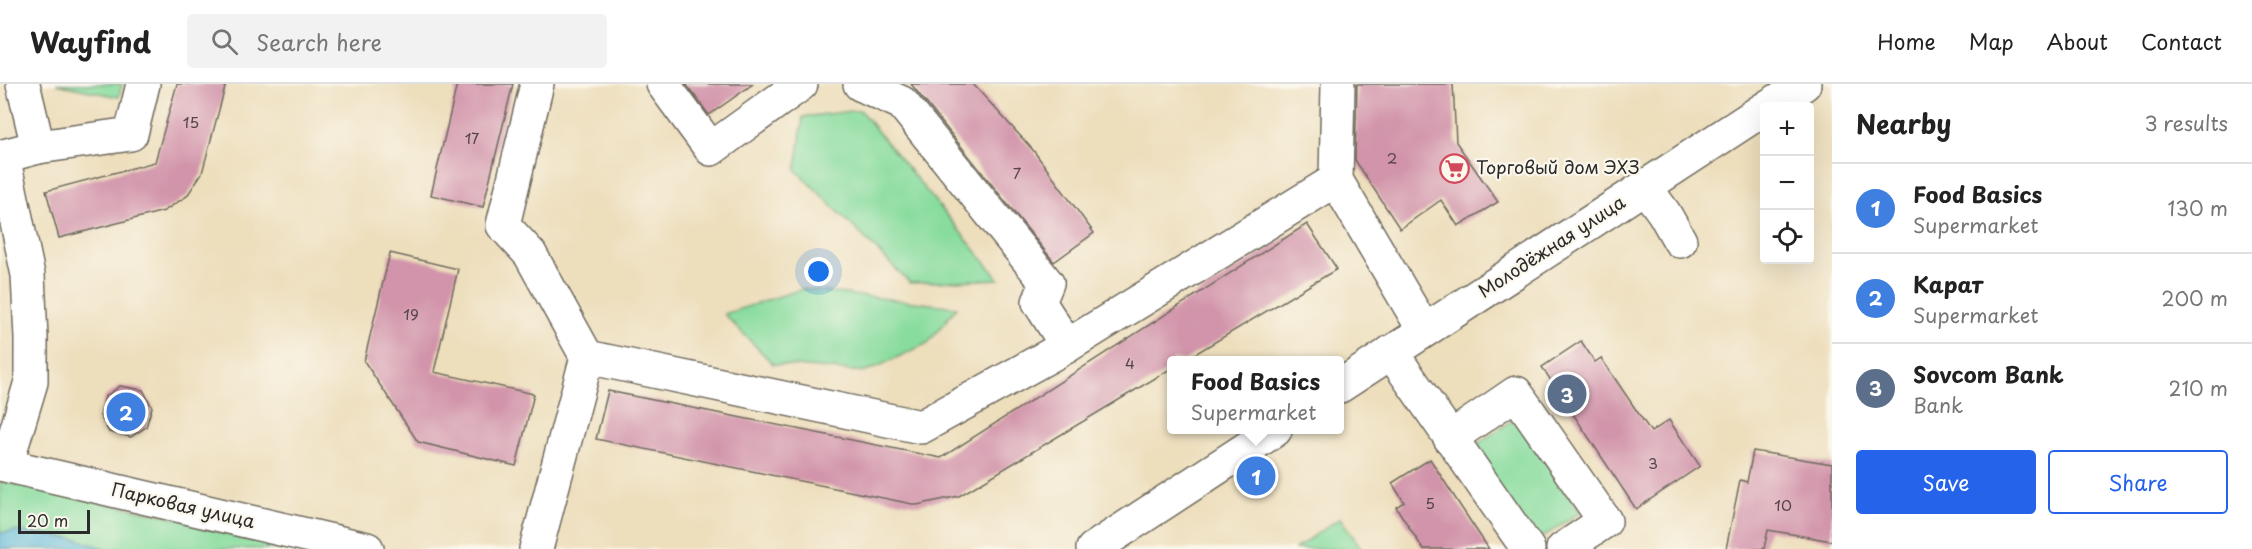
<!DOCTYPE html>
<meta charset="utf-8">
<style>
:root{--surface:#fff;--page:#f2f2f2;--text:#222;--muted:#767676;--line:#e0e0e0;--accent:#2563eb}
body{margin:0;font-family:"Playpen Sans",sans-serif;background:var(--page);color:var(--text)}
.controls{position:absolute;right:18px;top:18px;display:grid;overflow:hidden;border-radius:6px;box-shadow:0 6px 24px #0002}
.controls button{width:54px;height:54px;display:grid;place-items:center;padding:0;border:0;border-bottom:2px solid var(--line);background:var(--surface);color:var(--text);font:30px sans-serif}
.scale{position:absolute;left:18px;bottom:15px;width:72px;box-sizing:border-box;padding-left:6px;border:3px solid #2b2b2b;border-top:0;font-size:16px;line-height:21px;white-space:nowrap;color:#2b2b2b;-webkit-text-stroke:4px #fbf7ec;paint-order:stroke}
.you{position:absolute;left:819px;top:188px;width:21px;height:21px;margin:-15px;border:4px solid #fff;border-radius:50%;background:#1a73e8;box-shadow:0 0 0 9px #1a73e833}
.badge{display:grid;place-items:center;width:39px;height:39px;border-radius:50%;background:var(--accent);color:#fff;font-size:20px;font-weight:700}
.pin{position:absolute;translate:-50% -50%;border:3px solid #fff;box-shadow:0 2px 6px #0006}
.popup{position:absolute;left:1167px;top:272px;width:177px;height:78px;box-sizing:border-box;display:grid;place-content:center;border-radius:6px;background:var(--surface);filter:drop-shadow(0 2px 4px #0005);font-size:20px;white-space:nowrap;color:var(--muted)}
.popup b{font-size:22px;color:var(--text)}
.popup::after{content:'';position:absolute;left:50%;top:100%;margin-left:-12px;border:12px solid transparent;border-top-color:var(--surface)}
.list{margin:0;padding:0;list-style:none}
h2{display:flex;justify-content:space-between;align-items:center;height:78px;margin:0;padding:0 24px;font-size:26px}
h2 small{font-size:20px;font-weight:400;color:var(--muted)}
.list li{display:grid;grid-template-columns:39px 1fr auto;gap:18px;align-items:center;box-sizing:border-box;height:90px;padding:0 24px;border-top:2px solid var(--line)}
.list b{display:block;font-size:22px;white-space:nowrap}
.list p{margin:0;font-size:20px;white-space:nowrap;color:var(--muted)}
.list em{font-size:20px;font-style:normal;color:var(--muted)}
.actions{display:flex;gap:12px;padding:18px 24px}
.actions a{flex:1;padding:14px 0;border:2px solid var(--accent);border-radius:6px;text-align:center;font-size:21px;color:var(--accent)}
.actions .main{background:var(--accent);color:#fff}
.icon{flex:none;width:33px;height:33px;fill:none;stroke:currentColor;stroke-width:2;stroke-linecap:round;stroke-linejoin:round}
.map{position:relative;flex:none;width:1832px;height:465px;overflow:hidden}
header{display:flex;align-items:center;gap:36px;box-sizing:border-box;height:84px;padding:0 30px;background:var(--surface);border-bottom:2px solid var(--line)}
header strong{font-size:28px}
nav{display:flex;gap:33px;margin-inline-start:auto;font-size:21px}
.search{width:420px;height:54px;background:var(--page);display:flex;align-items:center;gap:15px;box-sizing:border-box;padding:0 21px;border-radius:6px;color:var(--muted);font-size:22px}
main{display:flex}
aside{flex:1;background:var(--surface)}
.map>svg:first-child{display:block}
</style>
<header>
<strong>Wayfind</strong>
<div class="search"><svg class="icon" aria-label="search" viewBox="0 0 24 24"><circle cx="10" cy="10" r="6"/><path d="M15 15l6 6"/></svg>Search here</div>
<nav><a>Home</a><a>Map</a><a>About</a><a>Contact</a></nav>
</header>
<main>
<div class="map">
<svg width="1832" height="465" viewBox="0 0 1832 465">
<rect width="100%" height="100%" fill="#fbf7ec"/>
<filter id="ink" filterUnits="userSpaceOnUse"><feTurbulence type="fractalNoise" baseFrequency=".0167" numOctaves="2"/><feDisplacementMap in="SourceGraphic" scale="12" xChannelSelector="R" yChannelSelector="G"/><feConvolveMatrix kernelMatrix="1 2 1 2 8 2 1 2 1" color-interpolation-filters="sRGB"/></filter>
<filter id="wash" filterUnits="userSpaceOnUse"><feTurbulence type="fractalNoise" baseFrequency=".008" numOctaves="4" result="noise"/><feDisplacementMap in="SourceGraphic" scale="24" xChannelSelector="R" yChannelSelector="G"/><feGaussianBlur stdDeviation="1.35" result="paint"/><feColorMatrix in="noise" values="0 0 0 0 0 0 0 0 0 0 0 0 0 0 0 0 0 1.4 0 .05"/><feComposite in="paint" operator="in"/></filter>
<g filter="url(#wash)">
<rect width="100%" height="100%" fill="#eddebc"/>
<g fill="#88dc9e" stroke="#5a8464" stroke-width="1.5">
<polygon points="56,0 122,0 119,13"/>
<polygon points="860,26 999,195 910,199 796,86 803,33"/>
<polygon points="802,205 957,223 928,259 866,288 773,280 724,230"/>
<polygon points="1516,334 1580,428 1534,459 1470,365"/>
<path d="M0,397L325,465H107C74,454 36,445 0,449Z"/>
<polygon points="1340,434 1362,465 1295,465"/>
</g>
<polygon fill="#59b7d7" stroke="#427181" stroke-width="1.5" points="16,447 77,455 107,465 0,465 0,449"/>
<g id="blocks">
<g fill="#d294aa">
<polygon points="177,0 226,0 202,89 187,112 164,127 59,154 46,107 155,78"/>
<polygon points="457,0 513,0 483,123 431,111"/>
<polygon points="686,0 753,0 709,31"/>
<polygon points="911,0 973,0 1033,66 1094,149 1054,178"/>
<polygon points="1357,0 1453,0 1456,58 1498,118 1458,142 1441,116 1400,145 1355,76"/>
<polygon points="1307,140 1337,185 1185,276 1172,276 1172,284 959,412 917,421 596,355 608,307 941,374"/>
<polygon points="390,169 458,185 434,288 534,310 516,382 418,358 364,277"/>
<polygon points="1581,257 1595,278 1601,274 1651,348 1669,336 1700,382 1636,425 1542,283"/>
<polygon points="120,302 143,306 152,323 146,343 131,353 109,348 100,332 105,313"/>
<polygon points="1753,367 1832,380 1832,457 1768,446 1764,465 1726,465 1740,396 1747,398"/>
<polygon points="1430,375 1461,423 1489,465 1423,465 1396,423 1404,418 1392,399"/>
</g>
</g>
</g>
<g filter="url(#ink)">
<use href="#blocks" fill-opacity="0" stroke="#6f6a5e" stroke-width="1.5"/>
<g fill="none" stroke-linecap="round" stroke-linejoin="round">
<defs>
<g id="minor">
<polyline points="23,0 38,63"/>
<polyline points="663,0 711,65 801,0"/>
<polyline points="860,0 902,19 1047,199 1039,218 1067,262"/>
<polyline points="1338,0 1336,96 1424,246"/>
<polyline points="1769,22 1804,0"/>
<polyline points="3,72 28,191 31,254 31,298 6,381"/>
<polyline points="0,73 38,63 131,50 143,0"/>
<polyline points="1645,103 1664,129 1680,157"/>
<polyline points="1391,268 1528,465"/>
<polyline points="587,273 921,343 1067,262 1336,96"/>
<polyline points="1340,302 1764,25"/>
<polyline points="1450,354 1516,309 1605,437 1563,465"/>
<polyline points="0,380 367,465"/>
<polyline points="536,465 587,273 530,170 503,141 537,0"/>
<polyline points="1093,465 1275,346"/>
</g>
</defs>
<use href="#minor" stroke="#6f6a5e" stroke-width="36"/>
<use href="#minor" stroke="#fff" stroke-width="33"/>
</g>
</g>
<defs>
<symbol id="supermarket-ring" viewBox="-11 -11 22 22"><circle r="9.5" fill="#fbf7ec" stroke="#d1495b" stroke-width="1.5"/><path d="M-6-5.5h2.5l.6 2H6L4.5 2H-2.5L-4.4-4H-6ZM-1.5 3.2a1.3 1.3 0 1 0 .1 0ZM3 3.2a1.3 1.3 0 1 0 .1 0Z" fill="#d1495b"/></symbol>
</defs>
<g fill-rule="evenodd">
<use href="#supermarket-ring" x="1438" y="68" width="33" height="33"/>
</g>
<g text-anchor="middle" stroke-width="4.5" stroke-linejoin="round" paint-order="stroke">
<g font-size="15" fill="#55454b">
<text x="191" y="44">15</text>
<text x="472" y="60">17</text>
<text x="1392" y="80">2</text>
<text x="1017" y="95">7</text>
<text x="411" y="236">19</text>
<text x="1130" y="285">4</text>
<text x="1653" y="385">3</text>
<text x="1430" y="425">5</text>
<text x="1783" y="427">10</text>
</g>
<g font-size="18" fill="#2b2b2b" stroke="#fbf7ec" text-anchor="start">
<text x="1476" y="90">Торговый дом ЭХЗ</text>
</g>
<g font-size="18" fill="#2b2b2b" stroke="#fbf7ec">
<text transform="translate(1552 163) rotate(-33)" y="6">Молодёжная улица</text>
<text transform="translate(183 422) rotate(13)" y="6">Парковая улица</text>
</g>
</g>
</svg>
<div class="controls">
<button>+</button>
<button>−</button>
<button><svg class="icon" aria-label="locate" viewBox="0 0 24 24"><circle cx="12" cy="12" r="6"/><path d="M12 2v4M12 18v4M2 12h4M18 12h4"/></svg></button>
</div>
<div class="scale">20 m</div>
<div class="you"></div>
<div class="pin badge" style="left:1256px;top:392px;background:#3f7fe0">1</div>
<div class="popup"><b>Food Basics</b>Supermarket</div>
<div class="pin badge" style="left:126px;top:328px;background:#3f7fe0">2</div>
<div class="pin badge" style="left:1567px;top:310px;background:#5c6f8a">3</div>
</div>
<aside>
<h2>Nearby<small>3 results</small></h2>
<ul class="list">
<li><span class="badge" style="background:#3f7fe0">1</span><div><b>Food Basics</b><p>Supermarket</p></div><em>130 m</em></li>
<li><span class="badge" style="background:#3f7fe0">2</span><div><b>Карат</b><p>Supermarket</p></div><em>200 m</em></li>
<li><span class="badge" style="background:#5c6f8a">3</span><div><b>Sovcom Bank</b><p>Bank</p></div><em>210 m</em></li>
</ul>
<div class="actions"><a class="main">Save</a><a>Share</a></div>
</aside>
</main>
